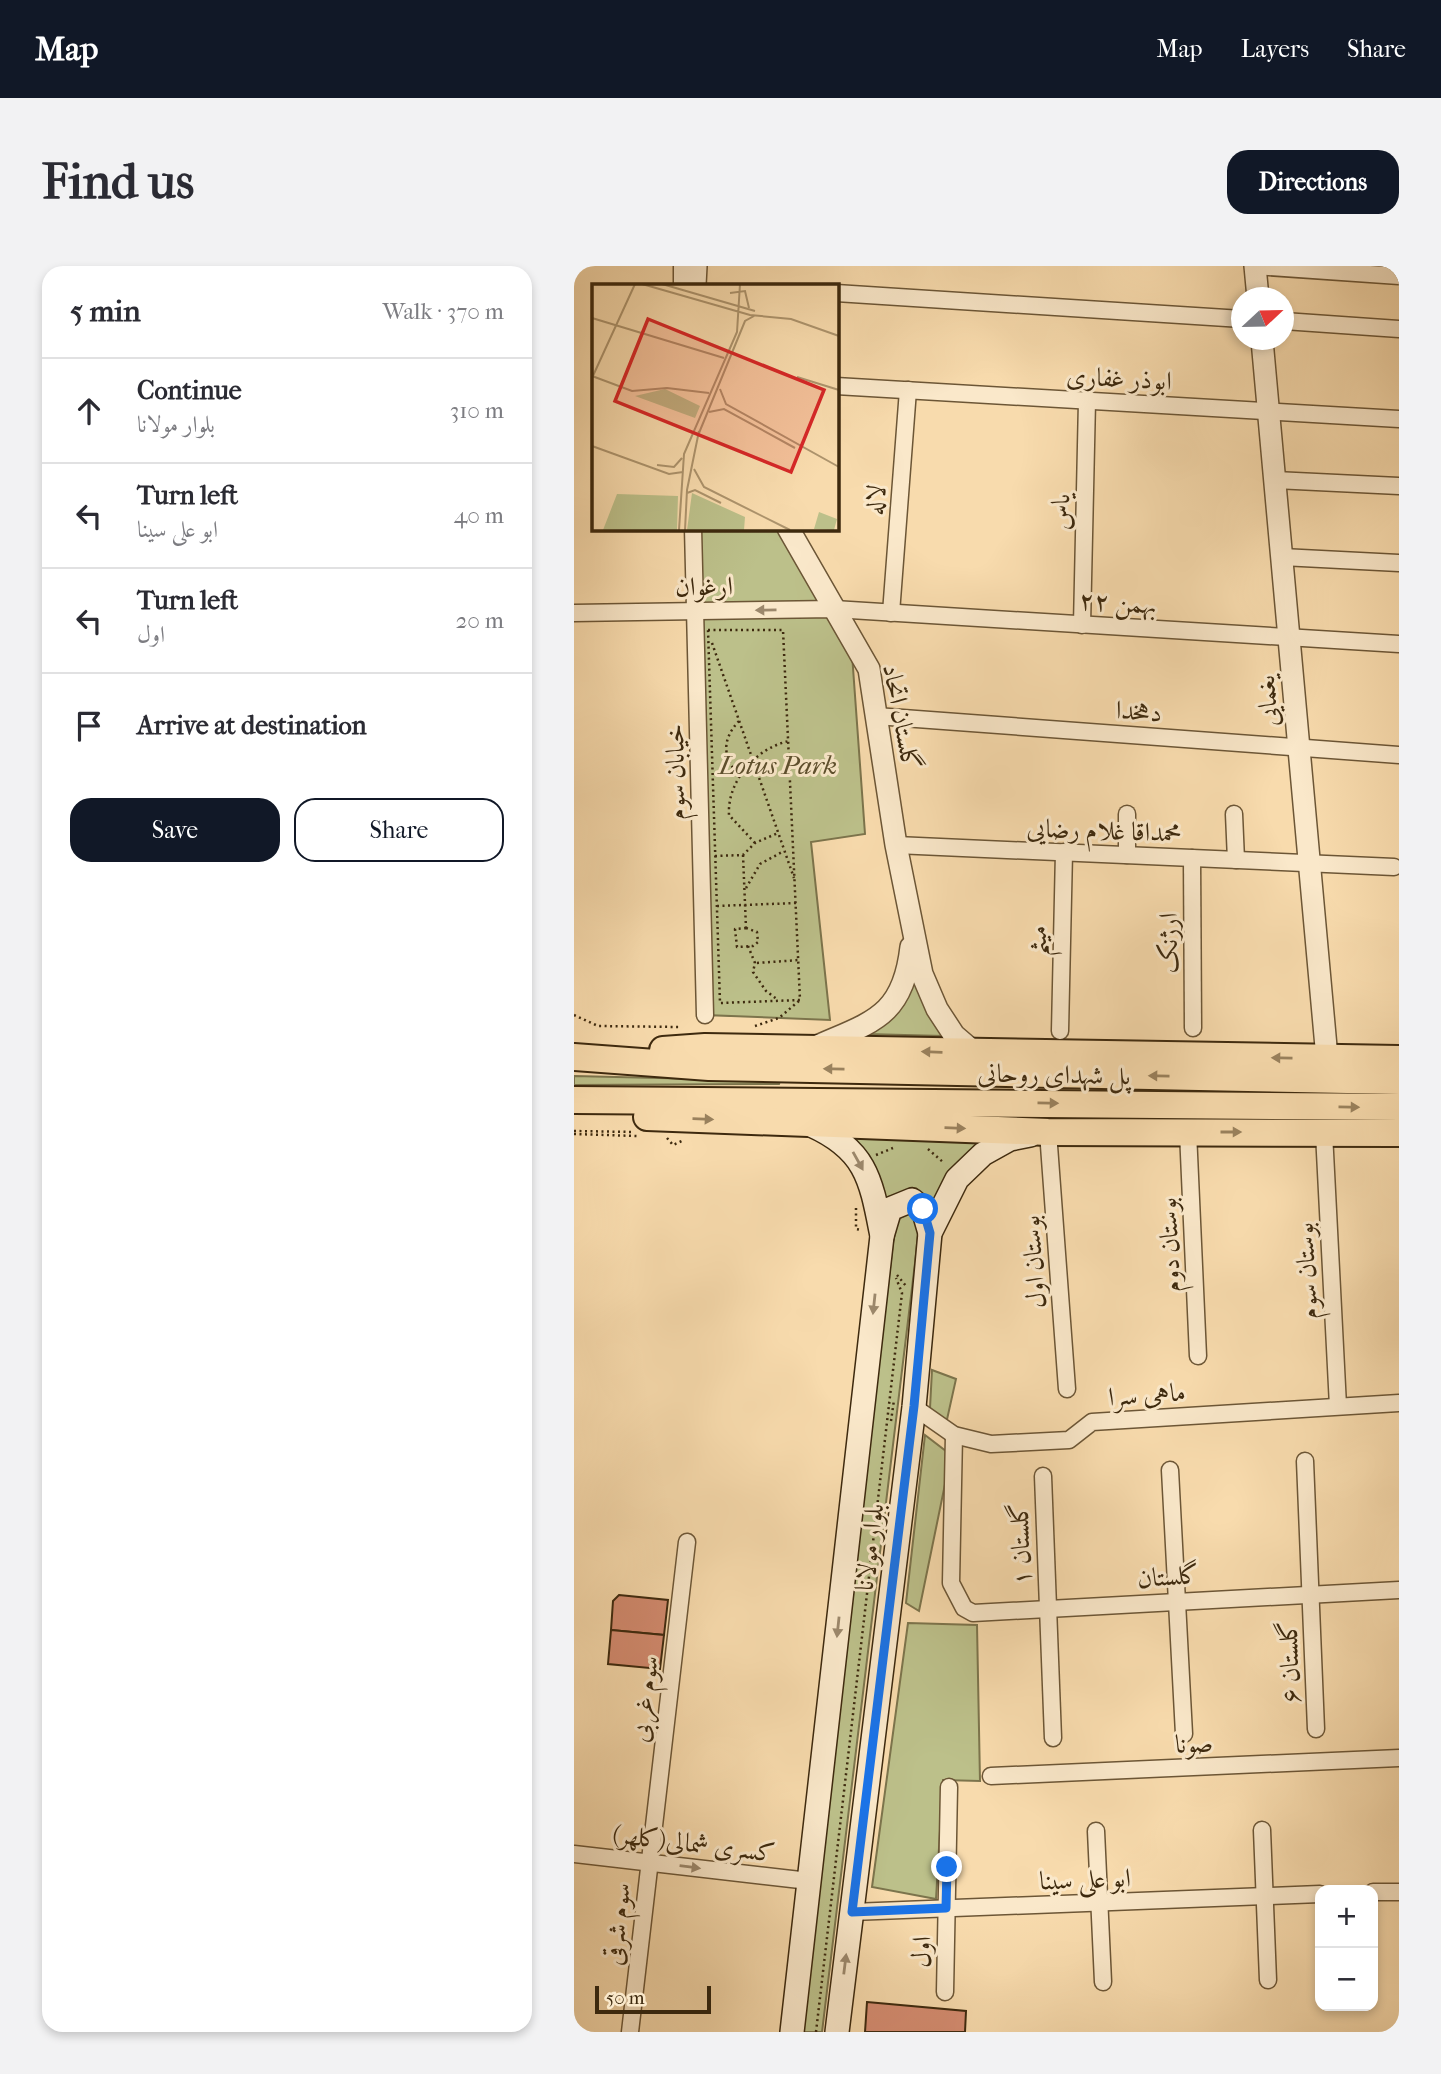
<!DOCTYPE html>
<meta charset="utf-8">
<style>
:root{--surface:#fff;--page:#f2f2f3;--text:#2b2b33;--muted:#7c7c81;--line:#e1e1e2;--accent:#111827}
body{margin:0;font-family:"IM FELL French Canon",Amiri,serif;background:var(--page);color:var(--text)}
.controls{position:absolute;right:21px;bottom:21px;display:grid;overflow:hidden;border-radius:14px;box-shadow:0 4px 10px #0003}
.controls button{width:63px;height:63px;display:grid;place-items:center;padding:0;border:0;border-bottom:2px solid var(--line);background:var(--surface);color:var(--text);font:35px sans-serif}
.compass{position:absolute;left:657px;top:21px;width:63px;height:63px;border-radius:50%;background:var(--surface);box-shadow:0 4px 10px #0003;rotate:68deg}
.scale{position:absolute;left:21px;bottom:18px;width:116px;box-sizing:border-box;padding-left:7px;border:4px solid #3d290e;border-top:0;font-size:19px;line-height:24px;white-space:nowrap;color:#3d290e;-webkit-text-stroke:5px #fae8ca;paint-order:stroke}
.stop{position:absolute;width:21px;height:21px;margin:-16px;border:5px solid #1a73e8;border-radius:50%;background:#fff}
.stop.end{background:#1a73e8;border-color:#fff;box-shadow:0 2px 7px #0008}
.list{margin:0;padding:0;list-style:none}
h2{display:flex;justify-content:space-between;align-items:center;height:91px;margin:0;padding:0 28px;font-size:30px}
h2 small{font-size:23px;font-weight:400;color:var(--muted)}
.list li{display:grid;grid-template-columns:46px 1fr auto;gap:21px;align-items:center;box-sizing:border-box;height:105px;padding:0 28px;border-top:2px solid var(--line)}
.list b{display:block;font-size:26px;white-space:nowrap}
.list p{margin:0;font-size:23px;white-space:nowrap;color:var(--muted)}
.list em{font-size:23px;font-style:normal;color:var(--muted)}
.actions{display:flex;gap:14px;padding:21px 28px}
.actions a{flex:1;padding:16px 0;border:2px solid var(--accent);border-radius:21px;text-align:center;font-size:24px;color:var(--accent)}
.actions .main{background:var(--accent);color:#fff}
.icon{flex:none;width:38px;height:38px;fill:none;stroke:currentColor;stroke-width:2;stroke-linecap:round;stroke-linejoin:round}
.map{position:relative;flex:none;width:825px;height:1766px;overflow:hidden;border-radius:21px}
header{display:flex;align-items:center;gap:42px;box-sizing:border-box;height:98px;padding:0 35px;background:var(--accent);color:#fff}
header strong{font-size:33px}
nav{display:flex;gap:38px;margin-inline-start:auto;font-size:24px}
.intro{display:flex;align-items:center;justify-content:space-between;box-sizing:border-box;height:168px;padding:0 42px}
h1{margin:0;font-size:49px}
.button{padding:18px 32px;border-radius:21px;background:var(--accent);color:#fff;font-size:24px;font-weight:700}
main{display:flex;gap:42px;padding:0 42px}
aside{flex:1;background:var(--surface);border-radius:21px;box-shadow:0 4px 10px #0003}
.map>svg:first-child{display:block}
</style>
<header>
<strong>Map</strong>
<nav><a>Map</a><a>Layers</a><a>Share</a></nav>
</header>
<div class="intro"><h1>Find us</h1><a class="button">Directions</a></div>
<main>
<aside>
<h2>5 min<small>Walk · 370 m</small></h2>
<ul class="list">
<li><svg class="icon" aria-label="ahead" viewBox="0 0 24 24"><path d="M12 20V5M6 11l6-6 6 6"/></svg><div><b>Continue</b><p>بلوار مولانا</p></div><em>310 m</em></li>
<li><svg class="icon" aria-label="left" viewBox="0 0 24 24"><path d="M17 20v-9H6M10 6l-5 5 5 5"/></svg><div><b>Turn left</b><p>ابو علی سینا</p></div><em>40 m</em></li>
<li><svg class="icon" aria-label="left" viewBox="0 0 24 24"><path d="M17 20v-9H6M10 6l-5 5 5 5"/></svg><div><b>Turn left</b><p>اول</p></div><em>20 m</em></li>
<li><svg class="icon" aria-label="arrive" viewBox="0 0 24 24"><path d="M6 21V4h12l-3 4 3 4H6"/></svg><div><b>Arrive at destination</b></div></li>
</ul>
<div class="actions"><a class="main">Save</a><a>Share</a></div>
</aside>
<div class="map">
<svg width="825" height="1766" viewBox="0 0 825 1766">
<rect width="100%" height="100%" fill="#f8dbad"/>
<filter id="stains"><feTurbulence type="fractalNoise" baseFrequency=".00286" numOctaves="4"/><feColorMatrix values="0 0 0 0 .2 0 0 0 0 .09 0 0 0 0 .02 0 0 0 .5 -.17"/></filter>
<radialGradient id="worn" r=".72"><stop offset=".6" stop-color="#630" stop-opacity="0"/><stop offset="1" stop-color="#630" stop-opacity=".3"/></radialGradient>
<g fill="#bcc08a" stroke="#7c744c" stroke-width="2">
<polygon points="112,263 204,263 278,388 291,568 237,576 256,754 131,749"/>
<path d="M340,713L369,770L292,768V765C322,750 328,745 340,713Z"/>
<polygon points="0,810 206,815 205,818 0,819"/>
<path d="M272,863L422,868L357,940C338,925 331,924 309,933L296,891Z"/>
<polygon points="335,948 345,958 341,997 248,1766 226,1766 319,977 324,953"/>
<polygon points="358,1104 382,1113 372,1158 356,1142"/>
<polygon points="351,1169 377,1189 345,1345 332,1337"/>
<polygon points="334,1357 403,1359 406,1515 369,1514 362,1633 298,1621"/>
</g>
<g fill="#d58c71" stroke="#3d290e" stroke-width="2">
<polygon points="45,1329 94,1334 90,1369 37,1364 39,1335"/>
<polygon points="37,1364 90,1369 86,1403 34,1398"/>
<polygon points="293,1736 392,1745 391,1766 291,1766"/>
</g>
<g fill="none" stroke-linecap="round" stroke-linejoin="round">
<defs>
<g id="minor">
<polyline points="108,0 108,19"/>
<polyline points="680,0 825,10"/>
<polyline points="262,27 668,53"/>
<polyline points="710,55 825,63"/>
<polyline points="262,120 825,153"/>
<polyline points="701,214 825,220"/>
<polyline points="119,262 131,749"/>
<polyline points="708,291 825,297"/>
<polyline points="0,347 260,343 825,378"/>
<polyline points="317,347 334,124"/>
<polyline points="508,359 513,135"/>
<polyline points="302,450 825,489"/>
<polyline points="660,548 662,594"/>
<polyline points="322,579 820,601"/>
<polyline points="553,589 553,548"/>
<polyline points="618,592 619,762"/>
<polyline points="486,765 490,586"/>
<polyline points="474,866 493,1123"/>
<polyline points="614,866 624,1090"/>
<polyline points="750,867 764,1140"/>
<polyline points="340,1141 380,1169 417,1178 495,1174 518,1156 825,1137"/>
<polyline points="380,1169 377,1317 390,1342 399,1347 825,1324"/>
<polyline points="731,1195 742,1463"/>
<polyline points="596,1204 610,1468"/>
<polyline points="469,1210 479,1472"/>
<polyline points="417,1510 825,1492"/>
<polyline points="688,1564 694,1714"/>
<polyline points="522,1565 529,1716"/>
<polyline points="0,1588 235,1615"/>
<polyline points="799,1626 825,1626"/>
<polyline points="278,1646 746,1628"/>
<polyline points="371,1726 375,1521"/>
<polyline points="56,1766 113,1276"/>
</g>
<g id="tertiary">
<polyline points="681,0 684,32"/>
<polyline points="121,19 122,0"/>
<polyline points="688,74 753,792"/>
<polyline points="214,262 295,403 322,579 348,708 363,743 380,769 401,787"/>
<path d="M239,782C297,756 329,752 337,681"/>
</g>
<g id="secondary">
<polyline points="308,970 316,943 338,934 349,943 356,967"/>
<path d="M218,1766L308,970C297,914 293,884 237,859"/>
<polyline points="263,1766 340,1141 356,967 383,913 409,888 436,873 456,869"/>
</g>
<g id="primary">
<polyline points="89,784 131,781 825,793"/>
<polyline points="0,791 135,801 825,815"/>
<polyline points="0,834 825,841"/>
<polyline points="73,851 474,866 825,867"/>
</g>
</defs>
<use href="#minor" stroke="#6c5636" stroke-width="19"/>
<use href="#tertiary" stroke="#6c5636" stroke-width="24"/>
<use href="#secondary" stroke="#3d290e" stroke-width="26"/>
<use href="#primary" stroke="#3d290e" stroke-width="30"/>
<g stroke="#3d290e" stroke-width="2.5" stroke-dasharray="2 3.5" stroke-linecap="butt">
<polygon points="134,364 209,364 226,734 146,737"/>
<polyline points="138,377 220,612"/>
<path d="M165,455C148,473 148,491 165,509"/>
<path d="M181,577L155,549C153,515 182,482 215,475"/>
<polyline points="169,589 172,662"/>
<polyline points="141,590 169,589 181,577 204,567"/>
<polyline points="172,622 186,598 210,585"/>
<polyline points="143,640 222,637"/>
<polygon points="172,662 183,666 184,676 179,680 163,681 161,663"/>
<polyline points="174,680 181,697 179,706 192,725 204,734"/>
<polyline points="183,697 225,694"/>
<polyline points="0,749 24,760 105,761"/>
<polyline points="181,760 205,752 226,734"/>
<polyline points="0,865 60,866"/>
<polyline points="0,868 63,870"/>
<polyline points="93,872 99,879 110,874"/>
<polyline points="354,883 370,897"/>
<polyline points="302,889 319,882"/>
<polyline points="282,942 282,963 287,964"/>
<polyline points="323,1009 332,1020"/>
<polyline points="317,1155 320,1134"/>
<polyline points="242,1766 328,1027 322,1012"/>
</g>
<use href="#minor" stroke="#fae8ca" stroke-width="16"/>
<use href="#tertiary" stroke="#fae8ca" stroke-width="21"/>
<use href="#secondary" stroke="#fae8ca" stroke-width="23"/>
<use href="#primary" stroke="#f8dbad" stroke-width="26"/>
</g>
<defs><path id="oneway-solid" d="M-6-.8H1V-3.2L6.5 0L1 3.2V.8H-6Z" transform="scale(1.75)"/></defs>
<g fill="#9c886c">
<use href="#oneway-solid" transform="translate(192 344) rotate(179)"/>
<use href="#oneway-solid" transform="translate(284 895) rotate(61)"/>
<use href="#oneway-solid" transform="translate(300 1038) rotate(96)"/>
<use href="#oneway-solid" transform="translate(264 1361) rotate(96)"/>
<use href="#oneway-solid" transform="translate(116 1601) rotate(7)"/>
<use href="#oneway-solid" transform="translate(271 1698) rotate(-83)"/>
</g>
<g fill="#9a825e">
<use href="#oneway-solid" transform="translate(358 786) rotate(-178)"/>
<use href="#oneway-solid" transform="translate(708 792) rotate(-179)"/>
<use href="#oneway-solid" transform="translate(260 803) rotate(-179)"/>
<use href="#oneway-solid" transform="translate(585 810) rotate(-179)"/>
<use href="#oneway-solid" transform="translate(474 837) rotate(1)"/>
<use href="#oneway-solid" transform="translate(775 841) rotate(1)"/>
<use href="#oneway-solid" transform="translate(129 853) rotate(2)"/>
<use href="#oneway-solid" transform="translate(381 862) rotate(2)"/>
<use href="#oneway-solid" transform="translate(657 866)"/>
</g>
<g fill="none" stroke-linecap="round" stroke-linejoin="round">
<polyline stroke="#1a73e8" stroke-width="9" points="349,943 356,967 340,1140 278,1646 372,1642 373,1601"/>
</g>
<g text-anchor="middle" stroke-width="6" stroke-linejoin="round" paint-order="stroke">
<g font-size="26" fill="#3d290e" stroke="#fae8ca">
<text transform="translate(545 112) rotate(3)" y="9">ابوذر غفاری</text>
<text transform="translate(301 234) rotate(-86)" y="9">لاله</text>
<text transform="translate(486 246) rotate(-89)" y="9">یاس</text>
<text transform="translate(130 320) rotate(-1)" y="9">ارغوان</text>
<text transform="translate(544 336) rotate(4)" y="9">۲۲ بهمن</text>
<text transform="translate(693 435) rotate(-95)" y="9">یغمایی</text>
<text transform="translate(565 445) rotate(4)" y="9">دهخدا</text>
<text transform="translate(328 451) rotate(79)" y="9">گلستان اتحاد</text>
<text transform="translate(101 506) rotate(-91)" y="9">خیابان سوم</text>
<text transform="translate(530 564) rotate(2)" y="9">محمداقا غلام رضایی</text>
<text transform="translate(463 675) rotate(-89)" y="9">میثم</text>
<text transform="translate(594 677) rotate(-90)" y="9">ارژنک</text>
<text transform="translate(480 808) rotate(1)" y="9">پل شهدای روحانی</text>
<text transform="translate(595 979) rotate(-93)" y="9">بوستان دوم</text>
<text transform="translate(459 996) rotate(-94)" y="9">بوستان اول</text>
<text transform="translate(732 1005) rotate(-93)" y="9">بوستان سوم</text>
<text transform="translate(573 1128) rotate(-4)" y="9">ماهی سرا</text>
<text transform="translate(446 1278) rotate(-92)" y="9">گلستان ۱</text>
<text transform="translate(295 1281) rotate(-83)" y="9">بلوار مولانا</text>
<text transform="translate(594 1310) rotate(-4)" y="9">گلستان</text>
<text transform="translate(715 1396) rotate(-92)" y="9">گلستان ۶</text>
<text transform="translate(70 1433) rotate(-83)" y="9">سوم غربی</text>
<text transform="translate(620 1477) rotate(-3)" y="9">صونا</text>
<text transform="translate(120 1577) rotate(7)" y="9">کسری شمالی(کلهر)</text>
<text transform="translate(511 1613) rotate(-2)" y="9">ابو علی سینا</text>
<text transform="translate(43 1658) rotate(-84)" y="9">سوم شرقی</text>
<text transform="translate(347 1686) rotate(-89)" y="9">اول</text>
</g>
<g font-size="26" font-style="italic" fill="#5d4f2d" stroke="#fae8ca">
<text x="204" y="508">Lotus Park</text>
</g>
</g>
<g transform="translate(18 18)">
<rect width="247" height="247" fill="#f8dbad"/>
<path d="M73,105L108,122L103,134L43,112ZM100,209L153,233L152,246H95ZM25,210L86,212L85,246H11ZM227,228L245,235L242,246L222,245Z" fill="#bcc08a"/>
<path fill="none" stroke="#ad946d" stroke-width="2" d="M50,0L158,31L199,35L247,52M70,0L163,27M138,9L153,7L157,24M0,34L132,74M0,92L40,107L75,104L117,109M205,93L247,106M0,94L43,0M128,105L134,120L247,183M117,128L132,125L203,164M107,149L153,37L162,32M0,162L77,190L91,188M65,181L82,183L90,174M102,185L112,203L198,246M95,209L103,206L129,219M87,246L92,170L145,48L148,0M93,246L95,206L107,147"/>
<path fill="#d62828" fill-opacity="0.15" stroke="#d62828" stroke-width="3.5" d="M56,35L232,106L199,188L23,117Z"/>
<rect width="247" height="247" fill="none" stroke="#3d290e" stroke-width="3.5"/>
</g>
<rect width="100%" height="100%" filter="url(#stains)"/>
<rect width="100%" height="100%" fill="url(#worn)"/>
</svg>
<div class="controls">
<button>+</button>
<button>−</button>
</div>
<svg class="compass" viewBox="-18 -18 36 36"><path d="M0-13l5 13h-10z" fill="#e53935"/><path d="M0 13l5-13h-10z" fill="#7c7c81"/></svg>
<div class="scale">50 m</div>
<div class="stop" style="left:349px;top:943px"></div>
<div class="stop end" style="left:373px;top:1601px"></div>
</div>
</main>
